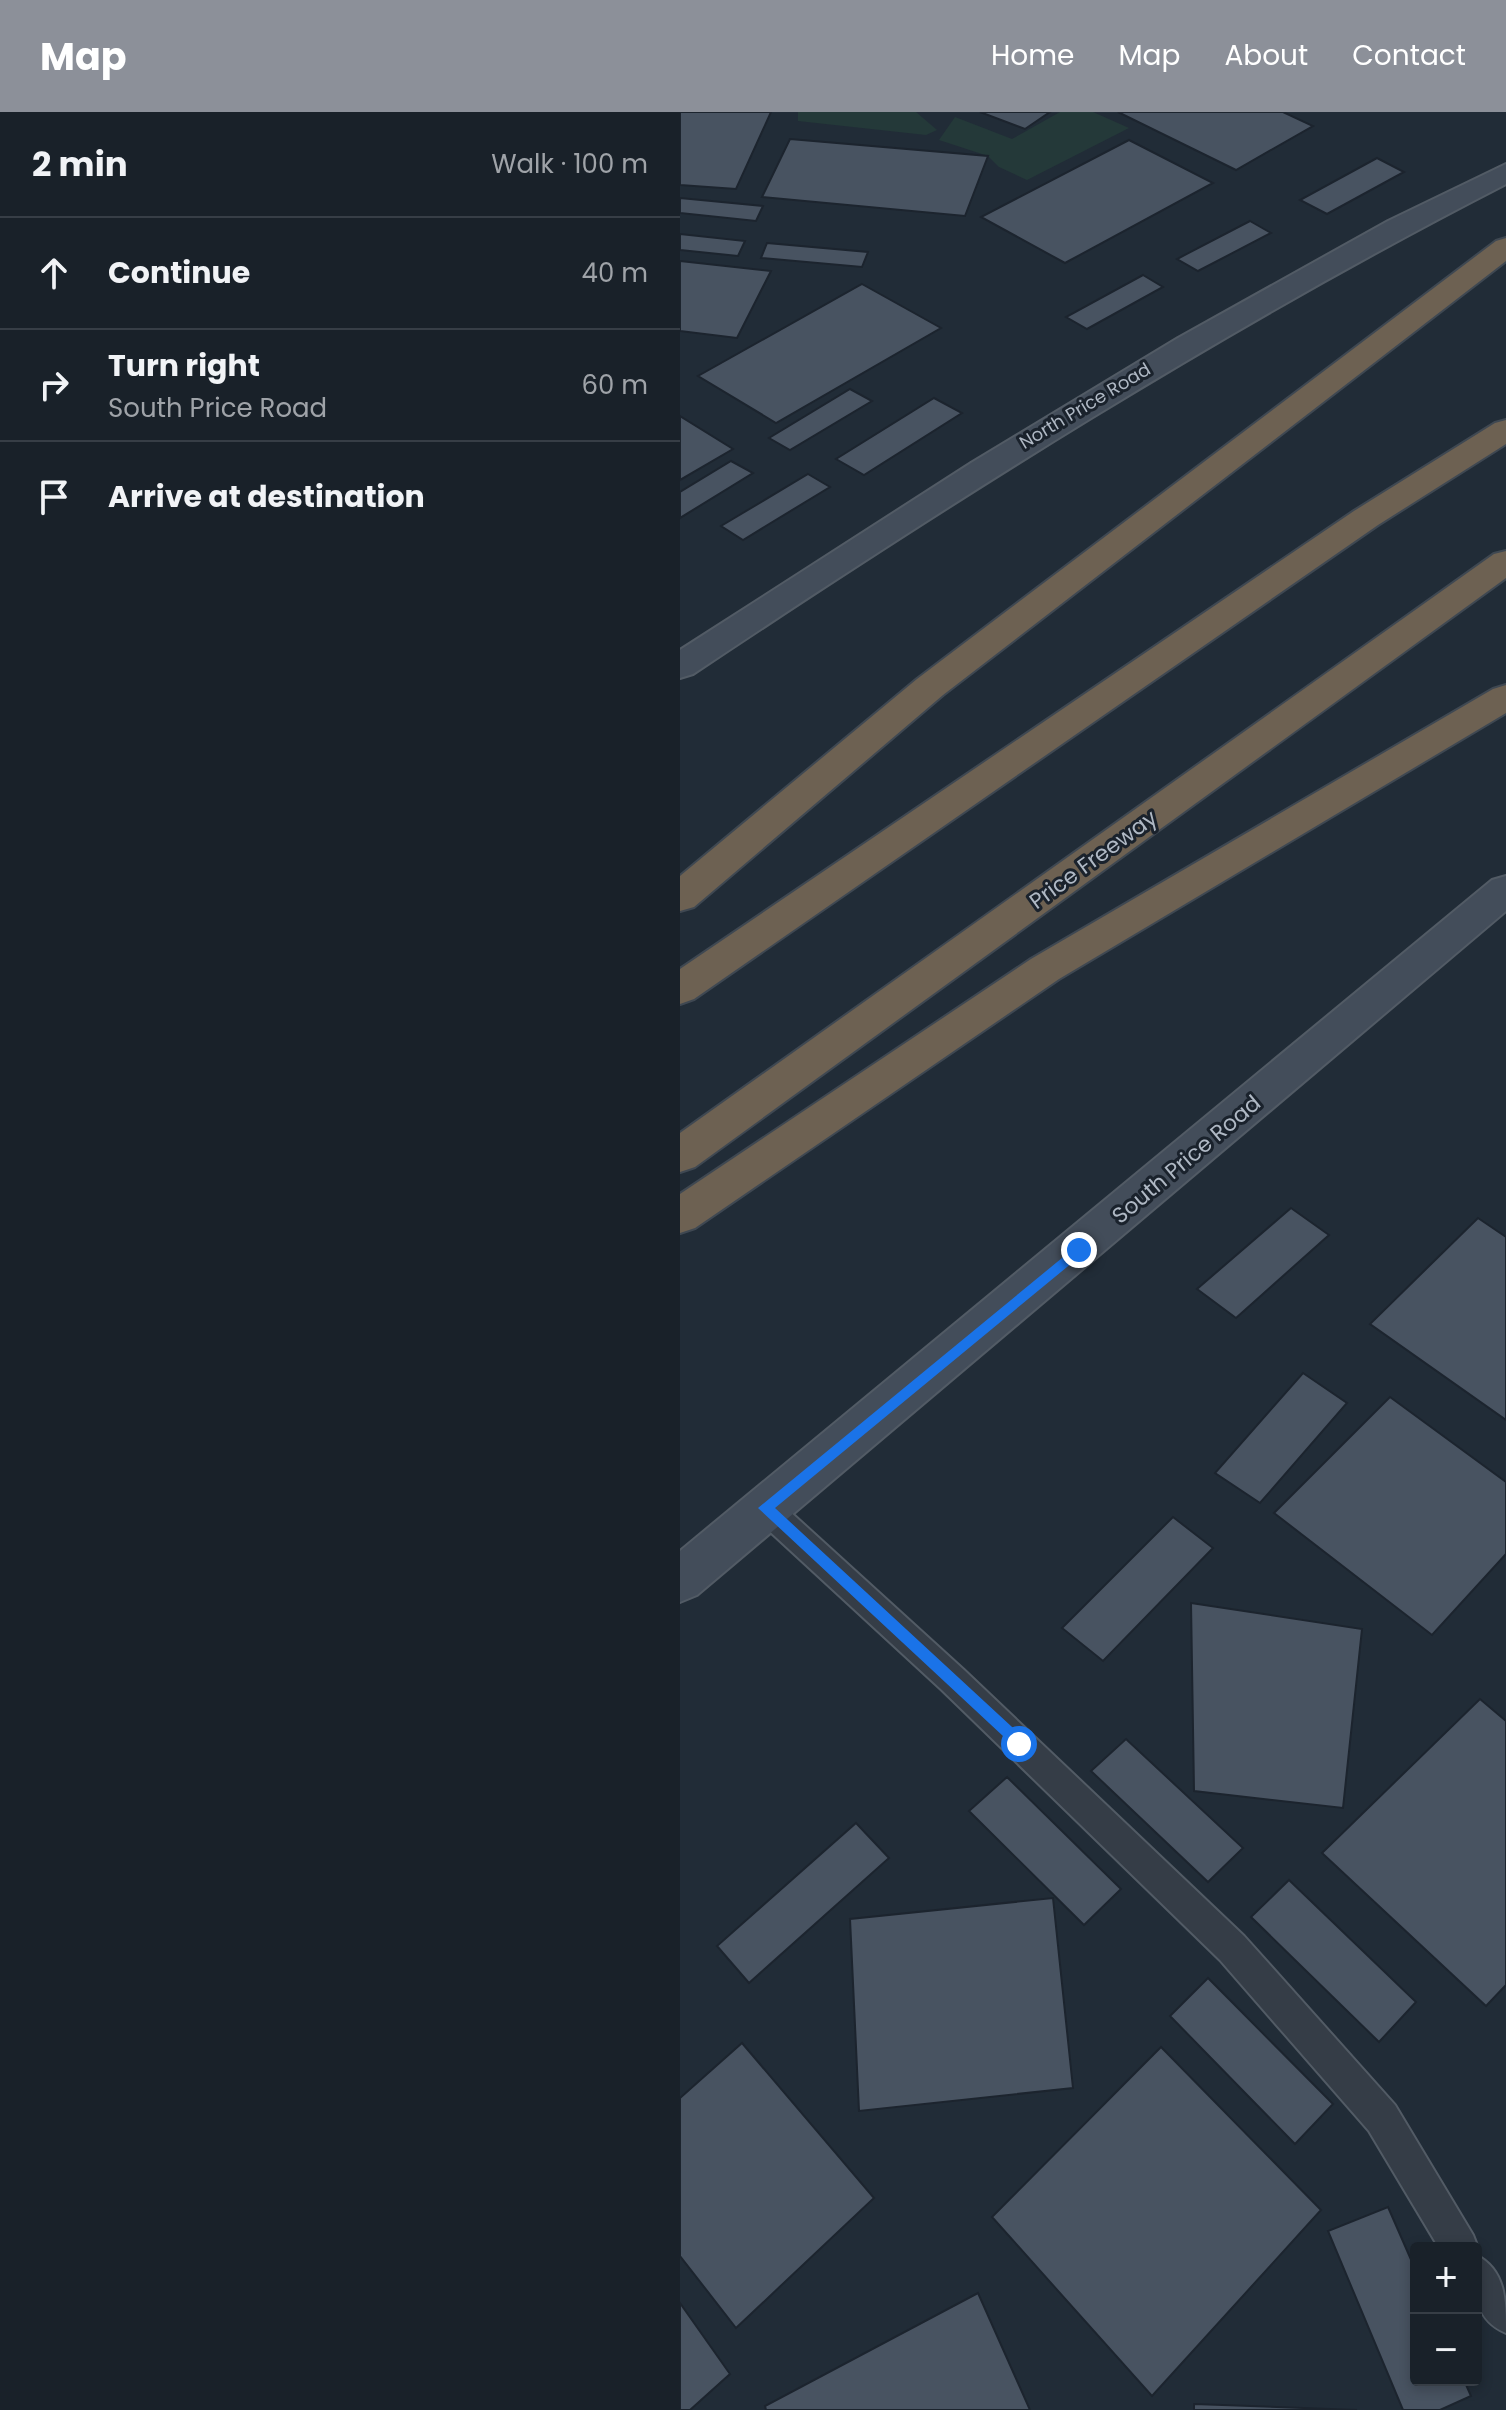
<!DOCTYPE html>
<meta charset="utf-8">
<style>
:root{--surface:#192129;--page:#262e35;--text:#f1f3f6;--muted:#9fa3a8;--line:#373e46;--accent:#8c9099}
body{margin:0;font-family:Poppins,sans-serif;background:var(--page);color:var(--text)}
.controls{position:absolute;right:24px;bottom:24px;display:grid;overflow:hidden;border-radius:8px;box-shadow:0 4px 12px #0003}
.controls button{width:72px;height:72px;display:grid;place-items:center;padding:0;border:0;border-bottom:2px solid var(--line);background:var(--surface);color:var(--text);font:40px sans-serif}
.stop{position:absolute;width:24px;height:24px;margin:-18px;border:6px solid #1a73e8;border-radius:50%;background:#fff}
.stop.end{background:#1a73e8;border-color:#fff;box-shadow:0 2px 8px #0008}
.list{margin:0;padding:0;list-style:none}
h2{display:flex;justify-content:space-between;align-items:center;height:104px;margin:0;padding:0 32px;font-size:34px}
h2 small{font-size:26px;font-weight:400;color:var(--muted)}
.list li{display:grid;grid-template-columns:52px 1fr auto;gap:24px;align-items:center;box-sizing:border-box;height:112px;padding:0 32px;border-top:2px solid var(--line)}
.list b{display:block;font-size:30px;white-space:nowrap}
.list p{margin:0;font-size:26px;white-space:nowrap;color:var(--muted)}
.list em{font-size:26px;font-style:normal;color:var(--muted)}
.icon{flex:none;width:44px;height:44px;fill:none;stroke:currentColor;stroke-width:2;stroke-linecap:round;stroke-linejoin:round}
.map{position:relative;flex:none;width:826px;height:2298px;overflow:hidden}
header{display:flex;align-items:center;gap:48px;box-sizing:border-box;height:112px;padding:0 40px;background:var(--accent);color:#fff}
header strong{font-size:38px}
nav{display:flex;gap:44px;margin-inline-start:auto;font-size:28px}
main{display:flex}
aside{flex:1;background:var(--surface)}
.map>svg:first-child{display:block}
</style>
<header>
<strong>Map</strong>
<nav><a>Home</a><a>Map</a><a>About</a><a>Contact</a></nav>
</header>
<main>
<aside>
<h2>2 min<small>Walk · 100 m</small></h2>
<ul class="list">
<li><svg class="icon" aria-label="ahead" viewBox="0 0 24 24"><path d="M12 20V5M6 11l6-6 6 6"/></svg><div><b>Continue</b></div><em>40 m</em></li>
<li><svg class="icon" aria-label="right" viewBox="0 0 24 24"><path d="M7 20v-9h11M14 6l5 5-5 5"/></svg><div><b>Turn right</b><p>South Price Road</p></div><em>60 m</em></li>
<li><svg class="icon" aria-label="arrive" viewBox="0 0 24 24"><path d="M6 21V4h12l-3 4 3 4H6"/></svg><div><b>Arrive at destination</b></div></li>
</ul>
</aside>
<div class="map">
<svg width="826" height="2298" viewBox="0 0 826 2298">
<rect width="100%" height="100%" fill="#212c37"/>
<g fill="#243939">
<polygon points="118,0 236,0 257,18 246,23 118,9"/>
<polygon points="380,0 413,0 449,16 347,68 319,55 308,44 259,28 275,5 332,27"/>
</g>
<g fill="#485361" stroke="#1c242e" stroke-width="2">
<polygon points="0,0 91,0 56,77 0,73"/>
<polygon points="300,0 370,0 345,17"/>
<polygon points="438,0 603,0 633,14 556,58"/>
<polygon points="110,27 308,44 285,104 82,85"/>
<polygon points="449,28 533,71 385,151 301,105"/>
<polygon points="697,46 724,60 647,102 620,88"/>
<polygon points="0,86 83,94 76,109 0,101"/>
<polygon points="570,109 591,121 518,159 497,147"/>
<polygon points="0,122 65,129 58,144 0,138"/>
<polygon points="87,131 188,140 182,155 81,146"/>
<polygon points="0,149 91,159 57,226 0,219"/>
<polygon points="463,163 483,175 407,217 386,205"/>
<polygon points="182,172 261,216 96,311 18,264"/>
<polygon points="170,277 192,289 110,338 89,326"/>
<polygon points="254,286 282,301 184,363 156,347"/>
<polygon points="0,304 53,337 0,368"/>
<polygon points="51,349 73,361 0,406 0,380"/>
<polygon points="128,362 150,375 63,428 41,414"/>
<polygon points="611,1096 649,1123 556,1206 517,1177"/>
<polygon points="798,1106 826,1125 826,1308 690,1212"/>
<polygon points="623,1261 667,1291 580,1391 535,1361"/>
<polygon points="710,1285 826,1370 826,1442 752,1523 594,1401"/>
<polygon points="493,1405 533,1436 423,1549 382,1516"/>
<polygon points="511,1491 682,1517 663,1696 514,1679"/>
<polygon points="800,1587 826,1609 826,1873 806,1894 642,1741"/>
<polygon points="446,1627 563,1736 528,1770 411,1659"/>
<polygon points="327,1665 441,1777 404,1813 289,1699"/>
<polygon points="176,1711 209,1746 69,1871 37,1834"/>
<polygon points="609,1768 736,1890 699,1930 571,1805"/>
<polygon points="373,1786 393,1976 179,1999 170,1807"/>
<polygon points="528,1866 653,1992 615,2032 490,1904"/>
<polygon points="62,1931 194,2086 56,2216 0,2144 0,1986"/>
<polygon points="481,1935 641,2098 472,2284 312,2105"/>
<polygon points="708,2095 736,2159 736,2268 784,2268 791,2284 760,2298 723,2298 648,2119"/>
<polygon points="298,2181 350,2298 86,2298 85,2294"/>
<polygon points="0,2191 50,2262 10,2298 0,2298"/>
<polygon points="514,2292 677,2298 514,2298"/>
</g>
<g fill="none" stroke-linecap="round" stroke-linejoin="round">
<defs>
<g id="service">
<polygon points="85,1383 96,1387 284,1558 564,1824 715,1993 793,2123 798,2136 796,2142 796,2136 759,2136 689,2019 540,1848 262,1578 74,1405 70,1396 74,1387"/>
<path d="M796,2143C826,2158 826,2189 826,2221C791,2206 796,2176 796,2143Z"/>
</g>
<g id="secondary">
<path d="M826,52V72C543,217 277,386 13,562L0,566V538L291,351L498,226L708,109Z"/>
<polygon points="826,764 826,799 17,1483 0,1490 0,1439 812,768"/>
</g>
<g id="motorway">
<polygon points="826,126 826,149 263,583 14,795 0,799 0,764 237,567 816,129"/>
<polygon points="826,308 826,332 698,413 14,887 0,892 0,857 674,399 815,311"/>
<polygon points="826,439 826,466 15,1055 0,1060 0,1021 814,442"/>
<polygon points="826,573 826,601 379,867 15,1116 0,1121 0,1082 351,847 813,577"/>
</g>
</defs>
<use href="#service" stroke="#525b65" stroke-width="4"/>
<use href="#secondary" stroke="#525b65" stroke-width="4"/>
<use href="#motorway" stroke="#3f4852" stroke-width="4"/>
<use href="#service" fill="#353d47" fill-rule="evenodd"/>
<use href="#secondary" fill="#434d5a" fill-rule="evenodd"/>
<use href="#motorway" fill="#6d6152" fill-rule="evenodd"/>
</g>
<polygon fill="#1a73e8" points="399,1132 405,1138 404,1141 95,1396 345,1627 345,1637 339,1639 78,1396"/>
<g text-anchor="middle" stroke-width="6" stroke-linejoin="round" paint-order="stroke">
<g font-size="18" fill="#afb8c4" stroke="#1a222c">
<text transform="translate(405 294) rotate(-31)" y="6">North Price Road</text>
</g>
<g font-size="22" fill="#afb8c4" stroke="#1a222c">
<text transform="translate(413 747) rotate(-36)" y="8">Price Freeway</text>
<text transform="translate(506 1047) rotate(-40)" y="8">South Price Road</text>
</g>
</g>
</svg>
<div class="controls">
<button>+</button>
<button>−</button>
</div>
<div class="stop" style="left:339px;top:1632px"></div>
<div class="stop end" style="left:399px;top:1138px"></div>
</div>
</main>
